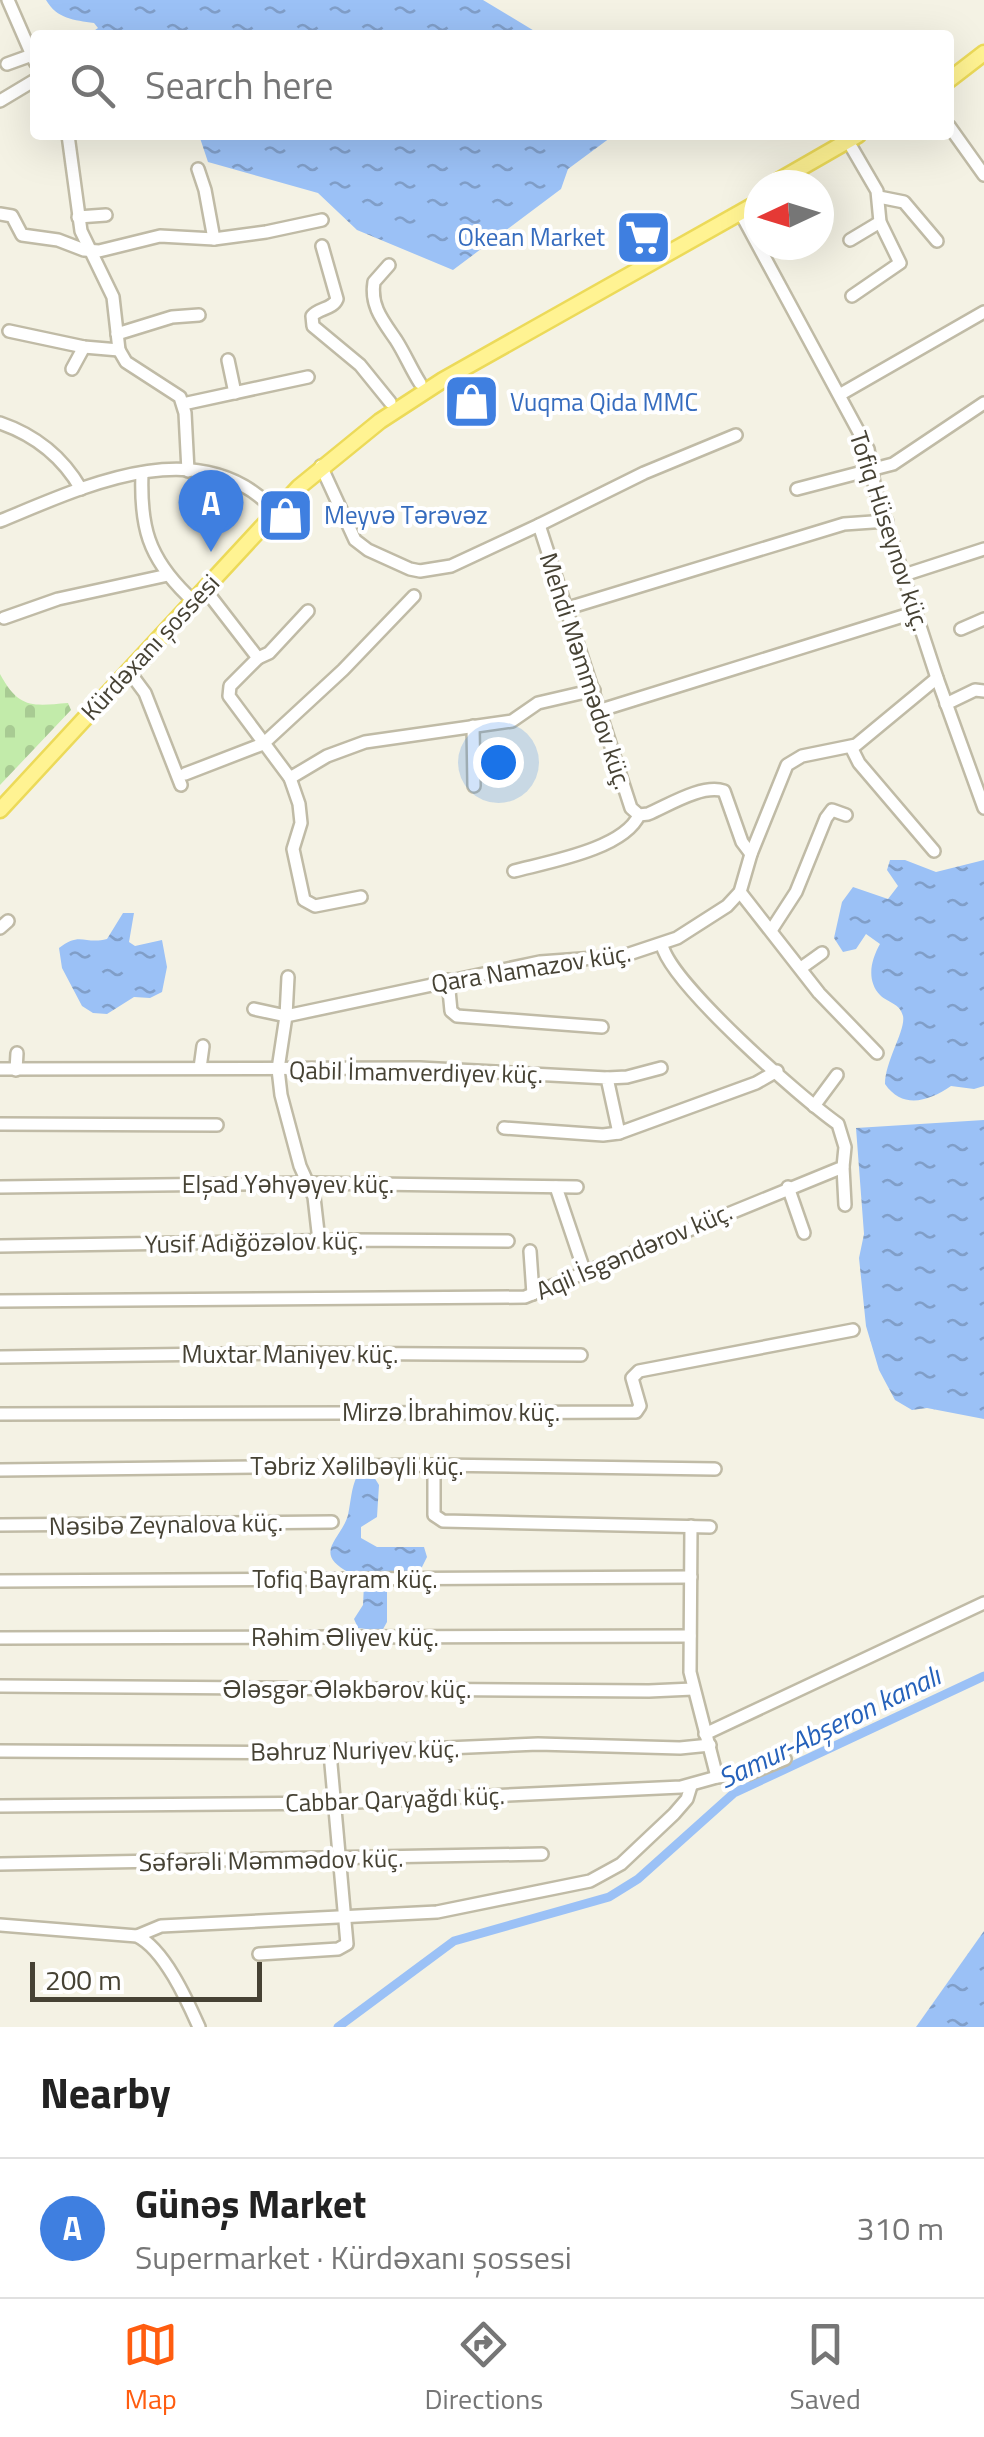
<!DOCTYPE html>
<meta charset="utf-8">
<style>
:root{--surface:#fff;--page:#f6f6f6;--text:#222;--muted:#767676;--line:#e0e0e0;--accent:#ff5d10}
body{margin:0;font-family:"Titillium Web",sans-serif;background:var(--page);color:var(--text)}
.compass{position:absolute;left:744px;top:170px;width:90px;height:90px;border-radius:50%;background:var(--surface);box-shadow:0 10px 40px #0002;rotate:266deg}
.scale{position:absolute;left:30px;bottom:25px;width:232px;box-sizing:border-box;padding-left:10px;border:5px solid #464234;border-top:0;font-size:28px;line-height:35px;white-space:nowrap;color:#464234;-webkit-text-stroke:8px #fff;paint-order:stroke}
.you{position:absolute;left:498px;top:762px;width:35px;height:35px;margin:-25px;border:8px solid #fff;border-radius:50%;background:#1a73e8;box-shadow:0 0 0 15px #1a73e833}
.badge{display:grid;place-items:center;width:65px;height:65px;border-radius:50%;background:var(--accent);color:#fff;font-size:32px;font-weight:700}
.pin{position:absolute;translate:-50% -82px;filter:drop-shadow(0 2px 5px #0008)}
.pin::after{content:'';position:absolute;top:52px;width:35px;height:30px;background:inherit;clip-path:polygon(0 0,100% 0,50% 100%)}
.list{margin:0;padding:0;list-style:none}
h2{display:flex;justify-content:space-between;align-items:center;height:130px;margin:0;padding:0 40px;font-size:42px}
h2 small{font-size:32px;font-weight:400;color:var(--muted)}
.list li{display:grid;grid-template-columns:65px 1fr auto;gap:30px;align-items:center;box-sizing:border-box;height:140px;padding:0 40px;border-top:2px solid var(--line)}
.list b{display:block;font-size:38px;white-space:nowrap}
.list p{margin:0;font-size:32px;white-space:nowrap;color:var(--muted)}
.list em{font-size:32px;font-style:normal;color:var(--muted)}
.icon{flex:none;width:55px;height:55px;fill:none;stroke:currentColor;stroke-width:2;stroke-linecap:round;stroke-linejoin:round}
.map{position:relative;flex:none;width:984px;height:2027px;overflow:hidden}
.search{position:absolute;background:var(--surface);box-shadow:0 10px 40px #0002;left:30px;right:30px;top:30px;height:110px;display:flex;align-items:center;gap:25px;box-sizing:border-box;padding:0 35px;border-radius:10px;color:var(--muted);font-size:38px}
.sheet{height:270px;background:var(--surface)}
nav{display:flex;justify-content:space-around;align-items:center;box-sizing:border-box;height:140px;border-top:2px solid var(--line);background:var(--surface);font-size:28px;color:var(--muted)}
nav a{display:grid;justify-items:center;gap:5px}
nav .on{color:var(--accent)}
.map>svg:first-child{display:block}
</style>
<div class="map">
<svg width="984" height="2027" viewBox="0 0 984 2027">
<defs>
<pattern id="cemetery-stones" width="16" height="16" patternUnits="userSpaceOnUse" patternTransform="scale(2.5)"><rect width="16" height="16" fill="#c2ebaa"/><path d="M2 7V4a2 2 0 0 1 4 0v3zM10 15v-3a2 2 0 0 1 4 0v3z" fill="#a8cb93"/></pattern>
<pattern id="water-ripples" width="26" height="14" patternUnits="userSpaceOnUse" patternTransform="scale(2.5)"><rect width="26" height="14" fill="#9bc1f6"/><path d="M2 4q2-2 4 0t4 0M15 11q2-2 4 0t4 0" fill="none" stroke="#809ec8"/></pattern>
</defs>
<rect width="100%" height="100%" fill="#f4f2e4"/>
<path fill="url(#cemetery-stones)" d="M0,674C19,709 32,706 68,703L71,710L0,785Z"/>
<g fill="url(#water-ripples)">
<path d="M46,0H483L541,35H88L98,28L94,23C74,20 57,19 46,0Z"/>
<polygon points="199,135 614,135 568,169 561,189 453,270 357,230 318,193 208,162"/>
<path d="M890,860H905L936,872L984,860V1086L974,1089L951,1086C929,1101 903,1110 885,1084C885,1061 906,1030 903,1016C900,1003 888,1003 880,995C866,980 871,960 880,944L866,934L856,949L843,952L834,938L842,902L853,887L888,899L898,886L887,870Z"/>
<path d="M123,913H134L129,942L135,946L162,940L167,967L162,992L150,998L134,997L107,1014L93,1013L82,1006L62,968L59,948C80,931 85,945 107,939Z"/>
<polygon points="984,1120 984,1419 927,1408 912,1410 895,1400 879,1370 866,1326 859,1258 864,1234 856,1128"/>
<path d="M357,1476L374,1477L379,1485L377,1517L361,1527V1538L377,1547H424L427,1557L420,1571L410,1574L350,1573C311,1553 341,1540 348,1515C351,1501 351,1489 357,1476Z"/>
<polygon points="381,1582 387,1588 387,1622 382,1631 358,1628 354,1619 363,1605 364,1584"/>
<polygon points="984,1931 984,2027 916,2027"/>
</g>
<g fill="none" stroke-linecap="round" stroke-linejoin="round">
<polyline stroke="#9bc1f6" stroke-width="9" points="338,2027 454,1941 609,1897 638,1879 734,1793 984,1676"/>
<defs>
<g id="minor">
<polyline points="8,0 35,62"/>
<polyline points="7,64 32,55"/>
<polyline points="0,101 35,80"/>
<polyline points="949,126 984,175"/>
<polyline points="68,135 81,231 113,297 119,350 126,362 180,397 185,413 188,471"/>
<polyline points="852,148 877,191 880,222 900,263 852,296"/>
<polyline points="198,169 205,190 214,239"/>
<polyline points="879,197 904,202 937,241"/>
<polyline points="740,212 868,449 875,489 937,678 984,808"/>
<polyline points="0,214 12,216 22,235 58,240 84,250 99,251 160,236 214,239 266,232 322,220"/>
<polyline points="78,217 106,215"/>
<polyline points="850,240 880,222"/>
<path d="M322,246L337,299C333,309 319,308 312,316L313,326L360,365L390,402"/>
<path d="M389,265L374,282C370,306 383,321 396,340C405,354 411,369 420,383"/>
<polyline points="9,331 84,347 119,350"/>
<polyline points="117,334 172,317 199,315"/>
<polyline points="228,360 235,393"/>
<polyline points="72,369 84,347"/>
<polyline points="841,394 984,312"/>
<polyline points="183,404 308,377"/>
<path d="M0,423C35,435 62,456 81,489"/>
<path d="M321,466L355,540L368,550L410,569L420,571L451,566L539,525L631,808L639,815L648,814C669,805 702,784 724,791L742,842L751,854"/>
<path d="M142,473C140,526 148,557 187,595"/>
<polyline points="797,489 893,464 984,403"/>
<path d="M0,521C81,488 194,432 269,505"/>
<polyline points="539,525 644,473 736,435"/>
<polyline points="904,575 984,549"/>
<polyline points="204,588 258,658 230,686 229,696 290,778 327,756 365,742 512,721 538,703 594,690"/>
<polyline points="568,608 844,524 887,521"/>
<polyline points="4,618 58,599 168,575"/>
<polyline points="961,629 984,619"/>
<polyline points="258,658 269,653 308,611"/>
<polyline points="128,670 145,693 181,785"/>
<polyline points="946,704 975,690 984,691"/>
<polyline points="601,710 916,612"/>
<polyline points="473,726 474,786"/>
<polyline points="851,747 859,763 934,851"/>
<polyline points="185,774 263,744 343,670 414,596"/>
<polyline points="290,778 299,804 301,823 293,849 304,900 315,906 361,897"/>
<path d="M514,871C548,862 624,849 639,815"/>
<polyline points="740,892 819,993 877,1053"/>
<polyline points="0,928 8,921"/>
<polyline points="772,929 796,892 826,818 832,810 846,815"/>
<polyline points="801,968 822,953"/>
<polyline points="448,980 451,1011 457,1016 602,1027"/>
<polyline points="254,1009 286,1016 288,977"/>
<polyline points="200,1068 203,1046"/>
<polyline points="0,1069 420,1068 607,1078 619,1133 756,1083 777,1071"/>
<polyline points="16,1070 17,1053"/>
<polyline points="607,1078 627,1077 661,1068"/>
<polyline points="814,1106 837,1075"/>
<polyline points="0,1124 217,1125"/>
<polyline points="504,1128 603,1135 619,1133"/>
<polyline points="843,1167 845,1205"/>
<polyline points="0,1187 309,1183 577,1187"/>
<polyline points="556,1187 584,1270"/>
<polyline points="788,1187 804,1233"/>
<polyline points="319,1241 314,1197 300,1166 281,1095 278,1069 286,1016 540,962 623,956 677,938 727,906 740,892 751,854 787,765 802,756 856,745 937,678"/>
<polyline points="0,1246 353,1240 508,1241"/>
<polyline points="530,1251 533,1294"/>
<path d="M0,1301L525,1297L843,1167L845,1147L838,1124C801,1098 671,984 662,945"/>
<polyline points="0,1357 291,1353 581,1355"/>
<polyline points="0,1414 636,1412 640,1406 632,1378 639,1371 853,1330"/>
<polyline points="434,1465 434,1515 443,1521 710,1527"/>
<polyline points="0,1470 434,1465 715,1469"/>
<polyline points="0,1525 332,1522"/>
<polyline points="691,1526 690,1672 717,1777"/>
<polyline points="0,1581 691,1577"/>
<polyline points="0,1638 690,1636"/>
<polyline points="0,1686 649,1691 693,1689"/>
<polyline points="705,1734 984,1603"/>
<polyline points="0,1751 330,1753 538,1744 680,1748 710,1745"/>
<polyline points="0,1806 336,1803 681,1787 717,1777 748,1774 785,1759"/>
<polyline points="0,1864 542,1854"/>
<path d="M0,1925L137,1936C164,1949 187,2000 199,2027"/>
<polyline points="137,1936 161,1926 437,1912 590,1881 621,1864 674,1814 687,1799 691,1786"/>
<polyline points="259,1954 338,1949 347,1944 330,1753"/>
</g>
<g id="major">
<polyline points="949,80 984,53"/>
<polyline points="771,185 858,135"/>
<polyline points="0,810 299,487 380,421 443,380 759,202"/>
</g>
</defs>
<use href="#minor" stroke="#c0bba6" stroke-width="16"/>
<use href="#major" stroke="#ecda59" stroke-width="19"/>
<use href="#minor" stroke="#fff" stroke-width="11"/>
<use href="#major" stroke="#fff392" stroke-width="14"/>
</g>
<defs>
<symbol id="supermarket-square" viewBox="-11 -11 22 22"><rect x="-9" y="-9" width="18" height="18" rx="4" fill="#3f7fe0" stroke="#fff"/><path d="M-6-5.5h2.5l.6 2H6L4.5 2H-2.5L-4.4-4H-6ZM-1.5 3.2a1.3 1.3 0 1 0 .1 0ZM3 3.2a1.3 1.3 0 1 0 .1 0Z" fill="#fff"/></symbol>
<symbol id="shop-square" viewBox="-11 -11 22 22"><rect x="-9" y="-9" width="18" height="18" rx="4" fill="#3f7fe0" stroke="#fff"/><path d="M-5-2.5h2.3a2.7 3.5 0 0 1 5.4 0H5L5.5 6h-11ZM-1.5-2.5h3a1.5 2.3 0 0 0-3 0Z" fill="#fff"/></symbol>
</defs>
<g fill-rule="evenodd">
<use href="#supermarket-square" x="612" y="206" width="63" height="63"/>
<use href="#shop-square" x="440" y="370" width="63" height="63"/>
<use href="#shop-square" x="254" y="484" width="63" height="63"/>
</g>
<g text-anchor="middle" stroke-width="8" stroke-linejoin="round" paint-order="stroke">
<g font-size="25" fill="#366cbe" stroke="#fff" text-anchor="start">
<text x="605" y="246" text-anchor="end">Okean Market</text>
<text x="510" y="411">Vuqma Qida MMC</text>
<text x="324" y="524">Meyvə Tərəvəz</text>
</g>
<g font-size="25" fill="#464234" stroke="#fff">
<text transform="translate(890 531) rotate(72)" y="9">Tofiq Hüseynov küç.</text>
<text transform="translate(150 647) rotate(-47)" y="9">Kürdəxanı şossesi</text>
<text transform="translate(586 671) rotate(72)" y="9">Mehdi Məmmədov küç.</text>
<text transform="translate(531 968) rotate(-9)" y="9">Qara Namazov küç.</text>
<text transform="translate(416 1072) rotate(1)" y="9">Qabil İmamverdiyev küç.</text>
<text x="288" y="1193">Elşad Yəhyəyev küç.</text>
<text transform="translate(254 1242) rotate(-1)" y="9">Yusif Adığözəlov küç.</text>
<text transform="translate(634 1251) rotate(-23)" y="9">Aqil İsgəndərov küç.</text>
<text x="290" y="1363">Muxtar Maniyev küç.</text>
<text x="451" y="1421">Mirzə İbrahimov küç.</text>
<text x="357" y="1475">Təbriz Xəlilbəyli küç.</text>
<text transform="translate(166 1524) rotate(-1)" y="9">Nəsibə Zeynalova küç.</text>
<text x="345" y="1588">Tofiq Bayram küç.</text>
<text x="345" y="1646">Rəhim Əliyev küç.</text>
<text x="347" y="1698">Ələsgər Ələkbərov küç.</text>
<text transform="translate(355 1750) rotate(-1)" y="9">Bəhruz Nuriyev küç.</text>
<text transform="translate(395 1799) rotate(-2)" y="9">Cabbar Qaryağdı küç.</text>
<text transform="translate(271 1860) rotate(-1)" y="9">Səfərəli Məmmədov küç.</text>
</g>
<g font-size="28" font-style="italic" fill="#2561ba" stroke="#fff">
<text transform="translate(829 1727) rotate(-26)" y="10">Samur-Abşeron kanalı</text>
</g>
</g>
</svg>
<svg class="compass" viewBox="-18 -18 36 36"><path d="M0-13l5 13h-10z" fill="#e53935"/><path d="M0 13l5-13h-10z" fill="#767676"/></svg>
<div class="scale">200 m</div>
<div class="you"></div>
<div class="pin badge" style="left:211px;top:552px;background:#3f7fe0">A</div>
<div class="search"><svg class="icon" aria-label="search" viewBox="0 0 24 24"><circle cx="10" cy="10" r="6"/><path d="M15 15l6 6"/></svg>Search here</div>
</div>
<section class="sheet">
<h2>Nearby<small></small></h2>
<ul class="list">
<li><span class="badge" style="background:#3f7fe0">A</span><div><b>Günəş Market</b><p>Supermarket · Kürdəxanı şossesi</p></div><em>310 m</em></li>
</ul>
</section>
<nav>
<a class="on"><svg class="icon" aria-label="map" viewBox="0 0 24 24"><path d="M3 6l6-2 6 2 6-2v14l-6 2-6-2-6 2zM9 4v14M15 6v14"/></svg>Map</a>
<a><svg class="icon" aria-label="directions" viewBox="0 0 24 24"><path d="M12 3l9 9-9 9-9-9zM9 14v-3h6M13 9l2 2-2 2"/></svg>Directions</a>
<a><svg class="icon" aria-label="saved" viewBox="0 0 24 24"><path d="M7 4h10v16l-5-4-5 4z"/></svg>Saved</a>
</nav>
